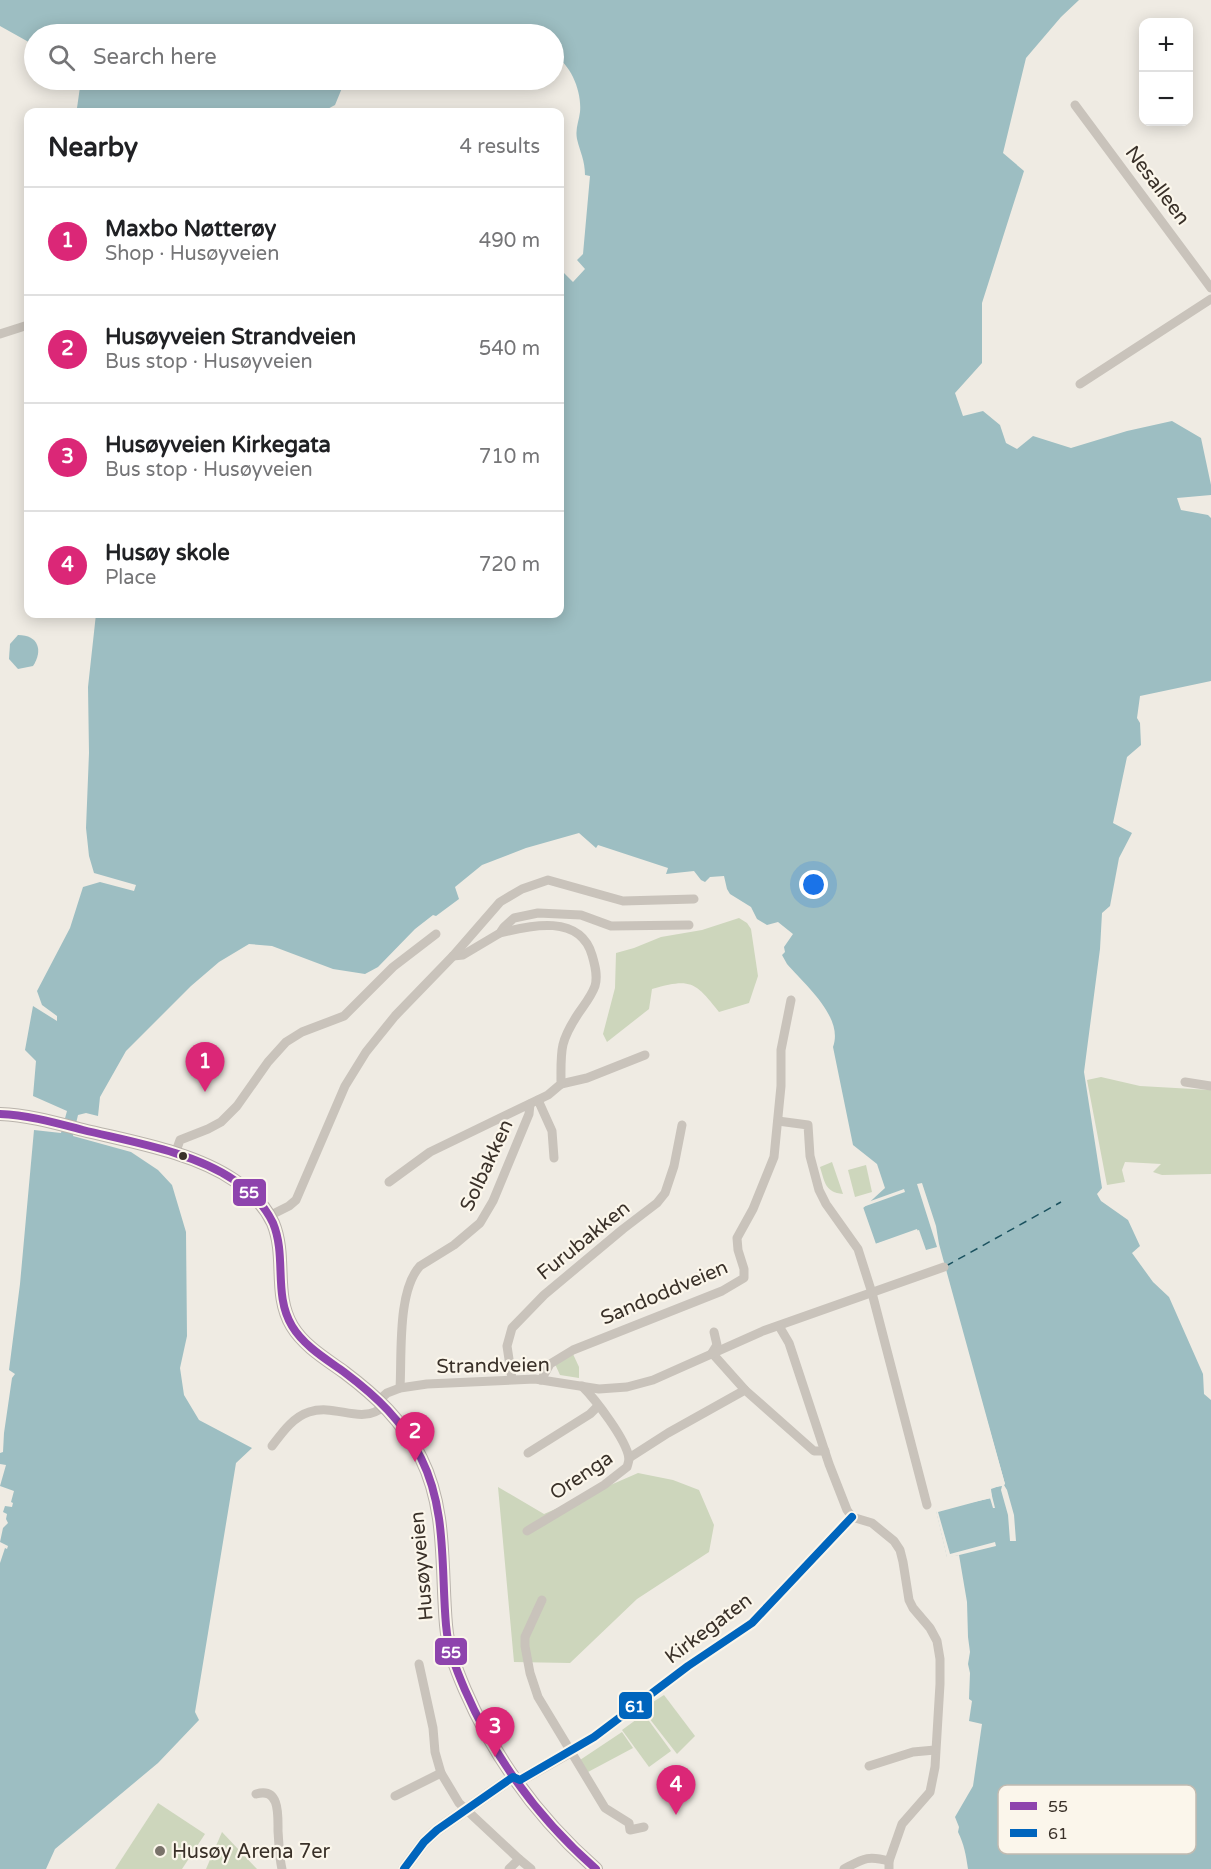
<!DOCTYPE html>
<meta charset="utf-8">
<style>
:root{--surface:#fff;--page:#f2f2f2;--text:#202124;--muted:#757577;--line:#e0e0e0;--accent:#db2777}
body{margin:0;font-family:"Varela Round",sans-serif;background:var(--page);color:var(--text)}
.controls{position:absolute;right:18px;top:18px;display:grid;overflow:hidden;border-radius:12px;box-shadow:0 3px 15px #0003}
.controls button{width:54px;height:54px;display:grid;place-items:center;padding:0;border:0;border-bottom:2px solid var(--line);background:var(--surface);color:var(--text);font:30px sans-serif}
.you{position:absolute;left:814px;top:885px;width:21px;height:21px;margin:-15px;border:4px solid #fff;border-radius:50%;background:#1a73e8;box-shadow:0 0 0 9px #1a73e833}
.badge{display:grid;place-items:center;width:39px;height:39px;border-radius:50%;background:var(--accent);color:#fff;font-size:20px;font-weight:700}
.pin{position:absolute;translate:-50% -50px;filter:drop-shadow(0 2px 3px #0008)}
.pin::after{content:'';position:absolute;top:32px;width:21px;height:18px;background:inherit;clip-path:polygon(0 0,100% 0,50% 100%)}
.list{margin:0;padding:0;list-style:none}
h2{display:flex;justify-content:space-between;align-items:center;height:78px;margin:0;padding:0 24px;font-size:26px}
h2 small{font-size:20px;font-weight:400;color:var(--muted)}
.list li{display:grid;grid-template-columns:39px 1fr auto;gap:18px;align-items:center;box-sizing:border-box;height:108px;padding:0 24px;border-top:2px solid var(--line)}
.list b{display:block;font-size:22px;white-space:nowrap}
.list p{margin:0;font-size:20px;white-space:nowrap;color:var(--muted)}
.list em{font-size:20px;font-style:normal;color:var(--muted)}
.icon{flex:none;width:33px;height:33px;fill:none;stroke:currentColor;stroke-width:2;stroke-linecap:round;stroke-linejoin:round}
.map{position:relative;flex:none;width:1211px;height:1869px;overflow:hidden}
.search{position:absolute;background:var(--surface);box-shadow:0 3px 15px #0003;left:24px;top:24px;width:540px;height:66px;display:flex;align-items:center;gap:15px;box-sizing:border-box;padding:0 21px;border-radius:33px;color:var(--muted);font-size:22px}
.panel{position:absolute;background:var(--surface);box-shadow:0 3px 15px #0003;left:24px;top:108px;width:540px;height:510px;border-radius:12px}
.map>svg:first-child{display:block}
</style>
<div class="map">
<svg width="1211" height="1869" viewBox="0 0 1211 1869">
<rect width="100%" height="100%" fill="#efebe3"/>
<g fill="#cdd6bc">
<path d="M739,918L747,923L751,929L758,976L749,1003L719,1012C695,981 690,978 652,989L649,1009L607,1042L603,1034L615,988L616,953L634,948L661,937L702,930Z"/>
<polygon points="1101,1077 1140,1086 1211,1090 1211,1174 1162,1175 1153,1172 1161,1164 1125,1162 1122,1170 1125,1182 1107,1185 1087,1080"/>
<path d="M832,1162L843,1194C825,1192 825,1183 820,1167Z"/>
<polygon points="866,1165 872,1192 855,1197 848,1170"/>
<polygon points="573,1354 579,1367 579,1378 560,1375 555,1364"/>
<polygon points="638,1473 673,1480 699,1490 714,1525 709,1552 637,1599 570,1663 514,1662 498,1487 544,1514"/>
<polygon points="664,1695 695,1736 677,1754 642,1709"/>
<polygon points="644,1714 671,1751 649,1767 622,1730"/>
<polygon points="622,1732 633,1748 588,1772 580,1760"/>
<polygon points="158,1803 205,1834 182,1869 115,1869"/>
<polygon points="222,1832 257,1869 206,1869"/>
</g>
<g fill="#9dbec2">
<path d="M0,0H1079L1061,17L1026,58L1003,153L1024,171L982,303V363L955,393L963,416L983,411L1000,425L1006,443L1017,449L1033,436L1071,448L1127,431L1172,421L1201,438L1211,485V495L1177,498L1181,510L1208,515L1211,518V681L1140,696L1137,718L1140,723L1141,745L1127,757L1113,823L1132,833L1119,858L1110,906L1102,913L1100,949L1084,1072L1102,1188L1097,1194L1101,1201L1128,1220L1140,1246L1132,1253L1153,1282L1169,1297L1203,1374L1204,1394L1211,1400V1869H968C966,1855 964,1844 958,1832L959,1827L955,1817L973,1786L982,1724L969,1721L972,1701L969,1699L970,1673L968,1664L970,1652L968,1637L967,1602L959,1555L947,1557L936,1510L992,1498L991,1489L1005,1484L938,1248L925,1252L917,1229L875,1244L862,1209L885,1188L877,1164L853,1145L833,1047C844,1017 805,985 787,964L782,955L785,952L784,947L793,934L778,922L767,925L757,919L751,907L730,894L727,889L724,876L710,877L705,882L701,880L694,871L666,874L668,868L598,845L596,848L579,833L526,848L482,865L455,887L459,899L436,916L433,915L415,929L378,967L365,974L333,969L272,946L249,944L219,962L191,986L126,1051L100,1097L98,1116L86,1113L78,1115L73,1136L131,1152L158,1170L172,1185L186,1232L187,1336L180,1368L184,1395L199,1420L252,1448L236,1463L195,1712L199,1720L158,1763L55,1849L46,1869H0V1563L5,1548L7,1549L8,1546L0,1542L3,1528L8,1523L6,1519L7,1514L3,1512L5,1506L12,1507L13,1503L11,1502L14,1491L0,1486L6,1465L0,1464V1453L3,1452L4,1433L12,1378L15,1374L9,1370L20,1284L34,1130L61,1133L67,1111L33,1096L36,1061L25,1050L33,1006L57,1021V1016L42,1005L37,991L70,928L83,887L100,882L134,891L136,885L94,873L89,856L86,828L89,753L88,687L96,614H560V278L564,273L573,282L585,269L577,260L583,254L590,176L585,175C585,160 580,152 577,139C575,129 579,121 580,112C582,92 571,64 554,56V34H34V45L0,26Z"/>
<polygon points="81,80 393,80 379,84 354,81 342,88 335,105 322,112 83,112 77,108"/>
<path d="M18,635C39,635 43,651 33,666L18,669L9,659L10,644Z"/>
</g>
<polygon fill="#efebe3" points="922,1183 936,1226 939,1244 1005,1484 1004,1485 1007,1490 1014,1515 1016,1541 1010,1541 1008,1515 1001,1490 1002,1486 990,1488 995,1508 993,1508 990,1498 938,1512 950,1554 995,1542 996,1546 947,1558 935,1507 989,1495 989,1487 1001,1482 936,1252 924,1254 916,1233 874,1247 859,1208 865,1203 904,1189 905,1192 863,1207 876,1244 919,1230 926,1250 937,1247 917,1184"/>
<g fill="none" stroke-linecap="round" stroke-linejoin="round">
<polyline stroke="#1b525f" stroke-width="1.5" stroke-dasharray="8 6" stroke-linecap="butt" points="946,1266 1061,1202"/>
<g stroke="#c9c3bb" stroke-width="9">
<polyline points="1075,105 1211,288"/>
<polyline points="0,334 28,325"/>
<polyline points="1080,384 1211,299"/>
<polyline points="453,956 463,955 500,933 504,927 514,918 538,913 581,915 611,926 689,925"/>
<polyline points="1185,1082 1211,1086"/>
<polyline points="561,1084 587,1078 645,1055"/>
<polyline points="538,1100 552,1131 554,1158"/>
<polyline points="778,1121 808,1125 810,1156 819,1190 826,1204 858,1249 872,1293 927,1505"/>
<polyline points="175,1154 180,1140 208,1129 221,1122 237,1106 268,1062 286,1042 302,1032 344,1016 393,967 436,934"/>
<path d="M389,1182L430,1152L548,1095L561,1084C561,1051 559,1043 578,1014C584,1005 591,997 595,986C598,976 595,965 592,955C580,914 531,925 500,933"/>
<polyline points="269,1216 289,1206 296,1200 345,1086 366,1052 395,1016 453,956 500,902 522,889 548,880 623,901 694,899"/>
<polyline points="779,1326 789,1343 829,1464 847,1510 852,1517 872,1523 894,1541 900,1550 903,1562 909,1600 913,1608 930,1628 937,1641 940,1659 940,1684 935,1767 930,1792 902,1824 889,1861 889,1869"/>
<polyline points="714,1332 717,1345 712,1353 745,1390"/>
<polyline points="512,1379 507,1346 512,1328 544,1295 623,1229 657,1203 665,1193 674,1166 682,1125"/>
<polyline points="541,1380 550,1364 573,1350 722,1291 744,1278 744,1269 738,1250 737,1238 753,1209 774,1157 781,1086 781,1050 791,1000"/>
<path d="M400,1388C402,1355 397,1291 420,1266L454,1245L480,1223L493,1201L529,1114L530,1104"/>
<polyline points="379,1400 387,1393 400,1388 427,1384 535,1379 599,1389 627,1387 653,1380 763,1331 944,1267"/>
<path d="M272,1446C282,1433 293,1417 309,1412C337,1403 360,1426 385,1406"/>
<polyline points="528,1453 590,1414 598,1406"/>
<polyline points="629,1458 668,1433 745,1390 814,1451 825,1451"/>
<path d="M527,1531L604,1485L627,1467C628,1464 629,1461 629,1458C626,1439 595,1399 582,1386"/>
<polyline points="542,1600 525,1637 525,1646 530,1673 538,1697 605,1808 629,1823 630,1830 644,1827"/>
<polyline points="419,1664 433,1728 435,1752 441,1773"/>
<polyline points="571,1751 594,1737 688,1666 752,1623 852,1517"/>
<polyline points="869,1766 913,1752 935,1750"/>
<path d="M256,1794C280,1787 278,1815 278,1831C279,1843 279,1857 282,1869"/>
<polyline points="395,1796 441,1773 459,1803 519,1859 509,1869"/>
<polyline points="519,1859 531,1869"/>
<path d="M844,1869C863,1859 867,1855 889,1861"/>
</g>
<polyline stroke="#c9c3bb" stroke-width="12" points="404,1869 424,1842 437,1830 513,1777 520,1780 571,1751"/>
<path stroke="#b9b3ac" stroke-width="14" d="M0,1114C28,1115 56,1123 83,1130C132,1142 193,1152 234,1180C250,1191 265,1206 273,1223C287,1257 273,1294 292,1326C304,1346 326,1359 344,1372C376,1396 403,1421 421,1458C447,1510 441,1568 446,1625C448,1649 456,1669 465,1690C495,1759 540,1820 596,1869"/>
<defs>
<path id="bus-1" d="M0,1114C28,1115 56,1123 83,1130C132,1142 193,1152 234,1180C250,1191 265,1206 273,1223C287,1257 273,1294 292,1326C304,1346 326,1359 344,1372C376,1396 403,1421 421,1458C447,1510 441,1568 446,1625C448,1649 456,1669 465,1690C495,1759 540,1820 596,1869"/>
<polyline id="bus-2" points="404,1869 424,1842 437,1830 513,1777 520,1780 594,1737 688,1666 752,1623 852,1517"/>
</defs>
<use href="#bus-1" stroke="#fbf6eb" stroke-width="12"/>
<use href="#bus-2" stroke="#fbf6eb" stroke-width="12"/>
<use href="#bus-1" stroke="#8e44ad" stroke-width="8"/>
<use href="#bus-2" stroke="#0065bd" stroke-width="8"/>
</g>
<circle fill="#3a3129" stroke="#fbf6eb" stroke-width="2" cx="183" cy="1156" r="5"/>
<circle fill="#79726a" stroke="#fbf6eb" stroke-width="2" cx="160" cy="1851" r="6"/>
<g text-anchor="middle" stroke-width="4.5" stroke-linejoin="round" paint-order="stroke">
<g font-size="20" fill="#3a3129" stroke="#fbf6eb">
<text transform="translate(1158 185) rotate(53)" y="7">Nesalleen</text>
<text transform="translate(486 1165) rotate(-65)" y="7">Solbakken</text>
<text transform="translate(583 1240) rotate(-39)" y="7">Furubakken</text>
<text transform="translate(664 1292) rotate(-23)" y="7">Sandoddveien</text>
<text transform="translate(493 1365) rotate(-1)" y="7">Strandveien</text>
<text transform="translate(581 1475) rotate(-34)" y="7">Orenga</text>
<text transform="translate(421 1566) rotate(-95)" y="7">Husøyveien</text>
<text transform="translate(708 1628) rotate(-37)" y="7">Kirkegaten</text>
</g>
<g font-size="20" fill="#3a3129" stroke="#fbf6eb" text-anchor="start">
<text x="172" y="1858">Husøy Arena 7er</text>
</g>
</g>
<rect x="998" y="1785" width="198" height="69" rx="9" fill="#fbf6eb" stroke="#c1bbb1" stroke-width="1.5"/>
<rect x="1010" y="1802" width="27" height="8" fill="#8e44ad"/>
<rect x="1010" y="1829" width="27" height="8" fill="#0065bd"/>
<g font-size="16" fill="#3a3129">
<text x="1048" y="1812">55</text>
<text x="1048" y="1839">61</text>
</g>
<g stroke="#fbf6eb" stroke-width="2">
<rect x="232" y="1178" width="35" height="29" rx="6" fill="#8e44ad"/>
<rect x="434" y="1637" width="34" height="29" rx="6" fill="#8e44ad"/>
<rect x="618" y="1691" width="35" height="29" rx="6" fill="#0065bd"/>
</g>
<g font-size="16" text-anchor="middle" font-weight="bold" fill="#fff">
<text x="249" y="1198">55</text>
<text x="451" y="1658">55</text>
<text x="635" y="1712">61</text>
</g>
</svg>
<div class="controls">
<button>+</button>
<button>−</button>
</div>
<div class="you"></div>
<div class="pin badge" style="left:205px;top:1092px">1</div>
<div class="pin badge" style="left:415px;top:1462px">2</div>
<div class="pin badge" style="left:495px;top:1757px">3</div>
<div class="pin badge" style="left:676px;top:1815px">4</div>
<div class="search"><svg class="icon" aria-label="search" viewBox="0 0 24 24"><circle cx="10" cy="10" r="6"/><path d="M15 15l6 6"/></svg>Search here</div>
<section class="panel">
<h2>Nearby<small>4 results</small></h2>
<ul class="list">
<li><span class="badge">1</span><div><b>Maxbo Nøtterøy</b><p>Shop · Husøyveien</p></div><em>490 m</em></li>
<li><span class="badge">2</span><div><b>Husøyveien Strandveien</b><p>Bus stop · Husøyveien</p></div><em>540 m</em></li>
<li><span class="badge">3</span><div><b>Husøyveien Kirkegata</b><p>Bus stop · Husøyveien</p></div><em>710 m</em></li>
<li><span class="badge">4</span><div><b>Husøy skole</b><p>Place</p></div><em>720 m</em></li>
</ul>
</section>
</div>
